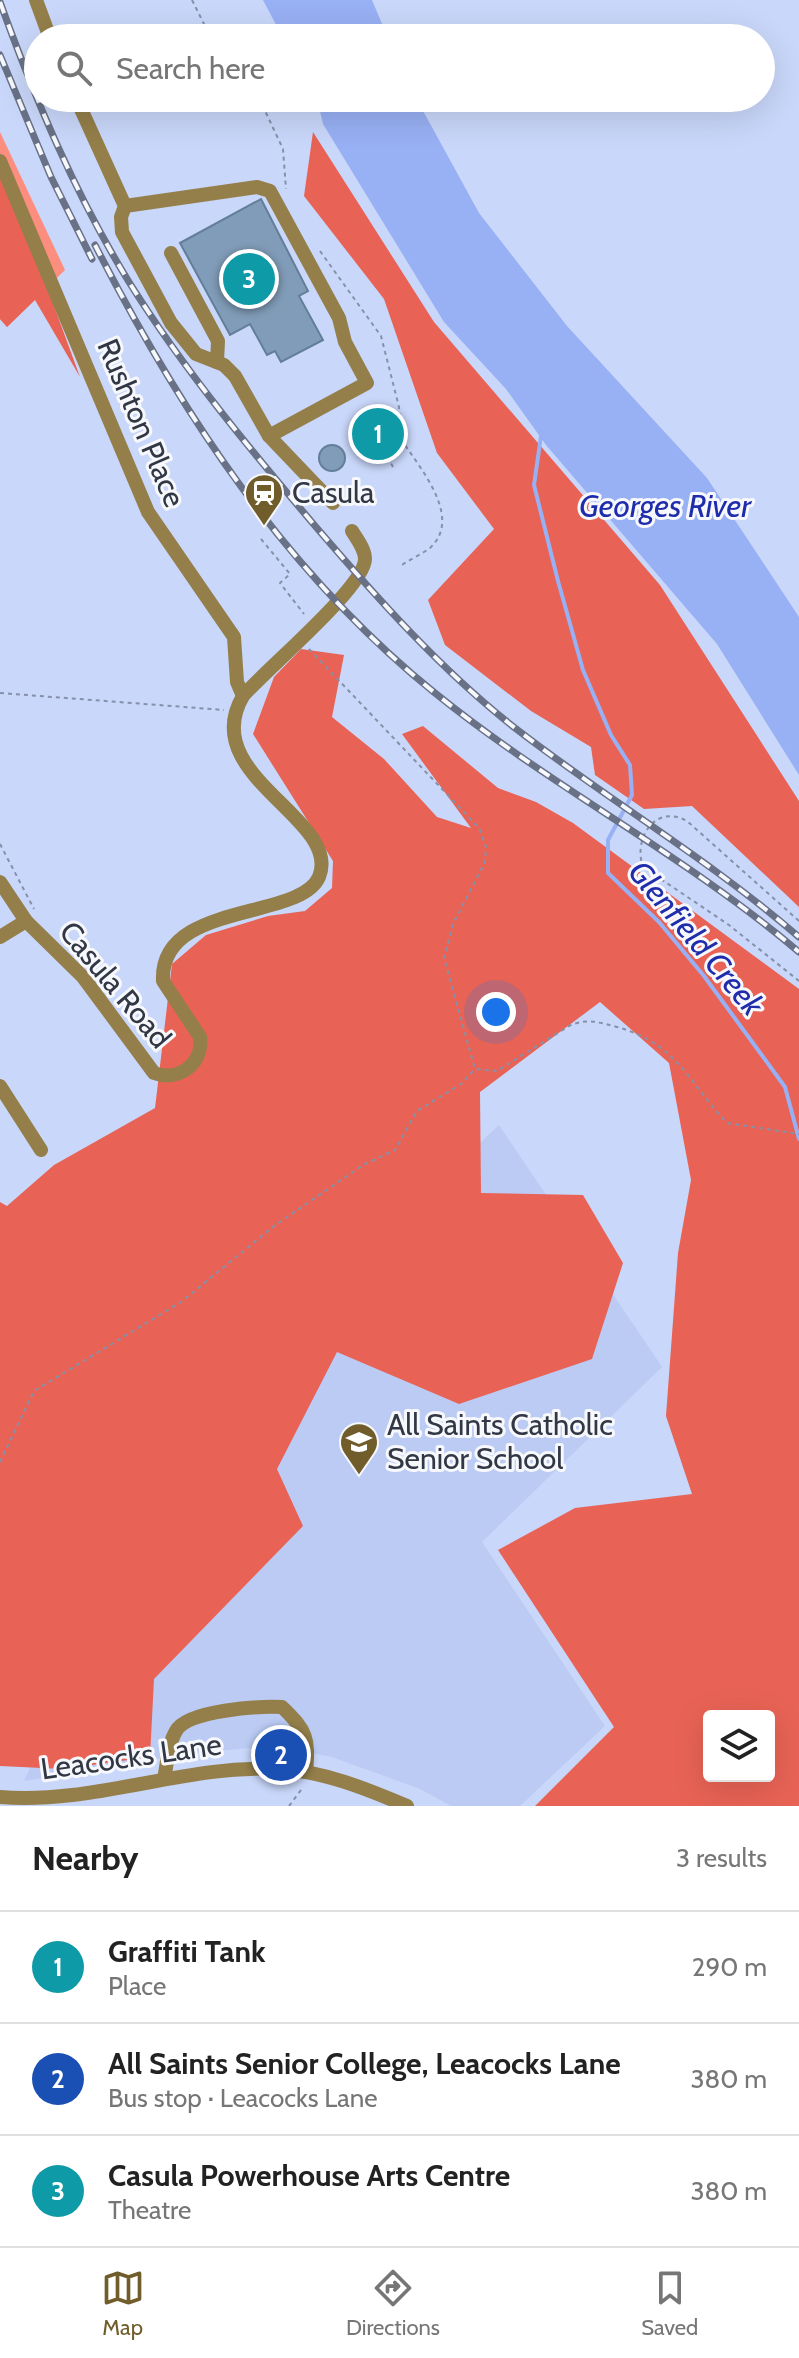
<!DOCTYPE html>
<meta charset="utf-8">
<style>
:root{--surface:#fff;--page:#f2f2f2;--text:#222;--muted:#767676;--line:#e0e0e0;--accent:#705d2b}
body{margin:0;font-family:Cabin,sans-serif;background:var(--page);color:var(--text)}
.controls{position:absolute;right:24px;bottom:24px;display:grid;overflow:hidden;border-radius:8px;box-shadow:0 8px 32px #0002}
.controls button{width:72px;height:72px;display:grid;place-items:center;padding:0;border:0;border-bottom:2px solid var(--line);background:var(--surface);color:var(--text);font:40px sans-serif}
.you{position:absolute;left:496px;top:1012px;width:28px;height:28px;margin:-20px;border:6px solid #fff;border-radius:50%;background:#1a73e8;box-shadow:0 0 0 12px #1a73e833}
.badge{display:grid;place-items:center;width:52px;height:52px;border-radius:50%;background:var(--accent);color:#fff;font-size:26px;font-weight:700}
.pin{position:absolute;translate:-50% -50%;border:4px solid #fff;box-shadow:0 2px 8px #0006}
.list{margin:0;padding:0;list-style:none}
h2{display:flex;justify-content:space-between;align-items:center;height:104px;margin:0;padding:0 32px;font-size:34px}
h2 small{font-size:26px;font-weight:400;color:var(--muted)}
.list li{display:grid;grid-template-columns:52px 1fr auto;gap:24px;align-items:center;box-sizing:border-box;height:112px;padding:0 32px;border-top:2px solid var(--line)}
.list b{display:block;font-size:30px;white-space:nowrap}
.list p{margin:0;font-size:26px;white-space:nowrap;color:var(--muted)}
.list em{font-size:26px;font-style:normal;color:var(--muted)}
.icon{flex:none;width:44px;height:44px;fill:none;stroke:currentColor;stroke-width:2;stroke-linecap:round;stroke-linejoin:round}
.map{position:relative;flex:none;width:799px;height:1806px;overflow:hidden}
.search{position:absolute;background:var(--surface);box-shadow:0 8px 32px #0002;left:24px;right:24px;top:24px;height:88px;display:flex;align-items:center;gap:20px;box-sizing:border-box;padding:0 28px;border-radius:44px;color:var(--muted);font-size:30px}
.sheet{height:440px;background:var(--surface)}
nav{display:flex;justify-content:space-around;align-items:center;box-sizing:border-box;height:112px;border-top:2px solid var(--line);background:var(--surface);font-size:22px;color:var(--muted)}
nav a{display:grid;justify-items:center;gap:4px}
nav .on{color:var(--accent)}
.map>svg:first-child{display:block}
</style>
<div class="map">
<svg width="799" height="1806" viewBox="0 0 799 1806">
<rect width="100%" height="100%" fill="#c9d7fa"/>
<polygon fill="#bbcbf4" points="499,1125 662,1367 482,1542 605,1726 520,1806 451,1806 420,1789 332,1757 275,1746 193,1753 24,1781 198,1410"/>
<polygon fill="#fb8e7f" points="0,132 65,270 7,327 0,319"/>
<g fill="#e86355" fill-rule="evenodd">
<polygon points="313,132 434,322 660,585 799,801 799,907 692,806 644,809 595,775 591,747 531,711 445,645 428,600 494,529 437,453 384,299 304,196"/>
<polygon points="0,177 39,265 80,377 35,300 7,327 0,319"/>
<path d="M301,649L344,655L332,717L384,759L437,817L471,828L402,734L423,726L498,788L536,802L573,823L799,989V1806H535L614,1727L498,1550L575,1508L692,1494L666,1416L678,1253L691,1180L669,1063L600,1002L480,1092L481,1193L583,1195L623,1263L592,1359L459,1404L337,1352L277,1469L303,1526L154,1679L150,1757L63,1769L0,1766V1202L7,1206L54,1165L155,1108L172,964L206,935L268,916L305,911L332,888L333,861L253,734L274,677ZM709,1716H769V1776H709Z"/>
</g>
<g fill="#98b0f4">
<polygon points="263,0 372,0 388,38 283,38"/>
<polygon points="317,98 416,98 479,213 567,326 707,478 799,617 799,775 717,644 546,445 506,389 444,322 323,124"/>
</g>
<g fill="none" stroke-linecap="round" stroke-linejoin="round">
<polyline stroke="#98b0f4" stroke-width="4" points="541,436 534,485 558,581 583,670 611,735 630,765 632,795 608,840 608,873 659,922 704,976 785,1087 799,1139"/>
</g>
<g fill="#819cb8" stroke="#637e98" stroke-width="2">
<polygon points="261,199 308,291 299,296 323,340 281,362 275,351 267,355 250,324 230,335 180,243"/>
<circle cx="378" cy="433" r="13"/>
<circle cx="332" cy="458" r="13"/>
</g>
<g fill="none" stroke-linecap="round" stroke-linejoin="round">
<g stroke="#8690a9" stroke-width="2" stroke-dasharray="4 4" stroke-linecap="butt">
<polyline points="192,0 211,38"/>
<polyline points="259,98 283,149 286,189"/>
<polyline points="320,251 381,336 399,407 401,439"/>
<path d="M401,439C418,466 464,517 430,548C422,554 411,559 402,565"/>
<polyline points="393,467 387,456 400,440"/>
<polyline points="261,508 266,504"/>
<polyline points="261,539 290,574 280,583 304,614"/>
<path d="M309,649L479,828L486,847L485,862L453,924L444,958L475,1069L497,1071L569,1026C586,1018 599,1022 617,1027C678,1044 688,1082 727,1123L799,1134"/>
<polyline points="0,693 224,710"/>
<polyline points="0,844 34,909"/>
<path d="M799,921L687,821C654,803 633,840 643,867L729,925L799,981"/>
<polyline points="0,1462 34,1391 181,1302 274,1226 363,1165 395,1150 417,1111 461,1084 475,1069"/>
<polyline points="289,1806 301,1790"/>
</g>
<g stroke="#947f4a" stroke-width="14">
<polyline points="36,0 50,38"/>
<polyline points="76,98 125,206 121,217 122,232 171,323 196,354 224,365 235,376 269,436 333,503"/>
<polyline points="0,161 148,512 234,637 237,682 243,696"/>
<polyline points="125,206 257,187 270,191 339,318 345,342 367,383 269,436"/>
<polyline points="171,253 218,341 217,362"/>
<path d="M0,882L26,921L83,977L154,1073C178,1082 204,1064 200,1037L163,981C159,901 300,921 319,877C343,819 196,776 243,696C265,670 365,587 365,559C365,549 357,539 352,531"/>
<polyline points="0,937 26,921"/>
<polyline points="0,1086 41,1150"/>
<path d="M164,1779C167,1765 168,1744 176,1731C187,1710 260,1706 282,1707C307,1731 309,1738 306,1772"/>
<path d="M0,1797C94,1805 185,1764 279,1769C323,1771 367,1789 407,1806"/>
</g>
<defs>
<g id="rail">
<path d="M0,2C35,99 75,194 129,282C184,370 249,448 316,527C377,598 441,670 515,728C608,800 710,860 799,937"/>
<polyline points="0,55 51,177 92,259"/>
<path d="M95,245C181,413 286,573 435,693C551,787 685,855 799,952"/>
</g>
</defs>
<use href="#rail" stroke="#687186" stroke-width="7"/>
<use href="#rail" stroke="#f7f8fc" stroke-width="4" stroke-dasharray="12" stroke-linecap="butt"/>
</g>
<defs>
<symbol id="station-pin" viewBox="-11 -11 22 30"><path d="M0 17L-7.5 6A9.5 9.5 0 1 1 7.5 6Z" fill="#705d2b" stroke="#f7f8fc"/><path d="M-3-6H3Q5-6 5-4V2Q5 4 3 4L4.5 6H3L1.5 4h-3L-3 6H-4.5L-3 4Q-5 4-5 2V-4Q-5-6-3-6ZM-3.5-4v3h7v-3ZM-3.5 1v1.5H-2V1ZM2 1v1.5H3.5V1Z" fill="#fff"/></symbol>
<symbol id="school-pin" viewBox="-11 -11 22 30"><path d="M0 17L-7.5 6A9.5 9.5 0 1 1 7.5 6Z" fill="#705d2b" stroke="#f7f8fc"/><path d="M0-5L7-2L0 1L-7-2ZM-4 1L0 2.5L4 1V4Q0 6-4 4Z" fill="#fff"/></symbol>
</defs>
<g fill-rule="evenodd">
<use href="#station-pin" x="242" y="471" width="44" height="60"/>
<use href="#school-pin" x="337" y="1420" width="44" height="60"/>
</g>
<g text-anchor="middle" stroke-width="6" stroke-linejoin="round" paint-order="stroke">
<g font-size="30" fill="#313744" stroke="#f7f8fc">
<text transform="translate(141 423) rotate(67)" y="10">Rushton Place</text>
<text transform="translate(115 985) rotate(50)" y="10">Casula Road</text>
<text transform="translate(131 1757) rotate(-8)" y="10">Leacocks Lane</text>
</g>
<g font-size="30" fill="#313744" stroke="#f7f8fc" text-anchor="start">
<text x="292" y="503">Casula</text>
<text x="387" y="1435">All Saints Catholic<tspan x="387" dy="34">Senior School</tspan></text>
</g>
<g font-size="32" font-style="italic" fill="#1f2dac" stroke="#f7f8fc">
<text x="665" y="517">Georges River</text>
<text transform="translate(696 938) rotate(50)" y="11">Glenfield Creek</text>
</g>
</g>
</svg>
<div class="controls">
<button><svg class="icon" aria-label="layers" viewBox="0 0 24 24"><path d="M12 4l9 5-9 5-9-5zM3 14l9 5 9-5"/></svg></button>
</div>
<div class="you"></div>
<div class="pin badge" style="left:378px;top:434px;background:#0f9aa8">1</div>
<div class="pin badge" style="left:281px;top:1755px;background:#1a4fb4">2</div>
<div class="pin badge" style="left:249px;top:279px;background:#0f9aa8">3</div>
<div class="search"><svg class="icon" aria-label="search" viewBox="0 0 24 24"><circle cx="10" cy="10" r="6"/><path d="M15 15l6 6"/></svg>Search here</div>
</div>
<section class="sheet">
<h2>Nearby<small>3 results</small></h2>
<ul class="list">
<li><span class="badge" style="background:#0f9aa8">1</span><div><b>Graffiti Tank</b><p>Place</p></div><em>290 m</em></li>
<li><span class="badge" style="background:#1a4fb4">2</span><div><b>All Saints Senior College, Leacocks Lane</b><p>Bus stop · Leacocks Lane</p></div><em>380 m</em></li>
<li><span class="badge" style="background:#0f9aa8">3</span><div><b>Casula Powerhouse Arts Centre</b><p>Theatre</p></div><em>380 m</em></li>
</ul>
</section>
<nav>
<a class="on"><svg class="icon" aria-label="map" viewBox="0 0 24 24"><path d="M3 6l6-2 6 2 6-2v14l-6 2-6-2-6 2zM9 4v14M15 6v14"/></svg>Map</a>
<a><svg class="icon" aria-label="directions" viewBox="0 0 24 24"><path d="M12 3l9 9-9 9-9-9zM9 14v-3h6M13 9l2 2-2 2"/></svg>Directions</a>
<a><svg class="icon" aria-label="saved" viewBox="0 0 24 24"><path d="M7 4h10v16l-5-4-5 4z"/></svg>Saved</a>
</nav>
